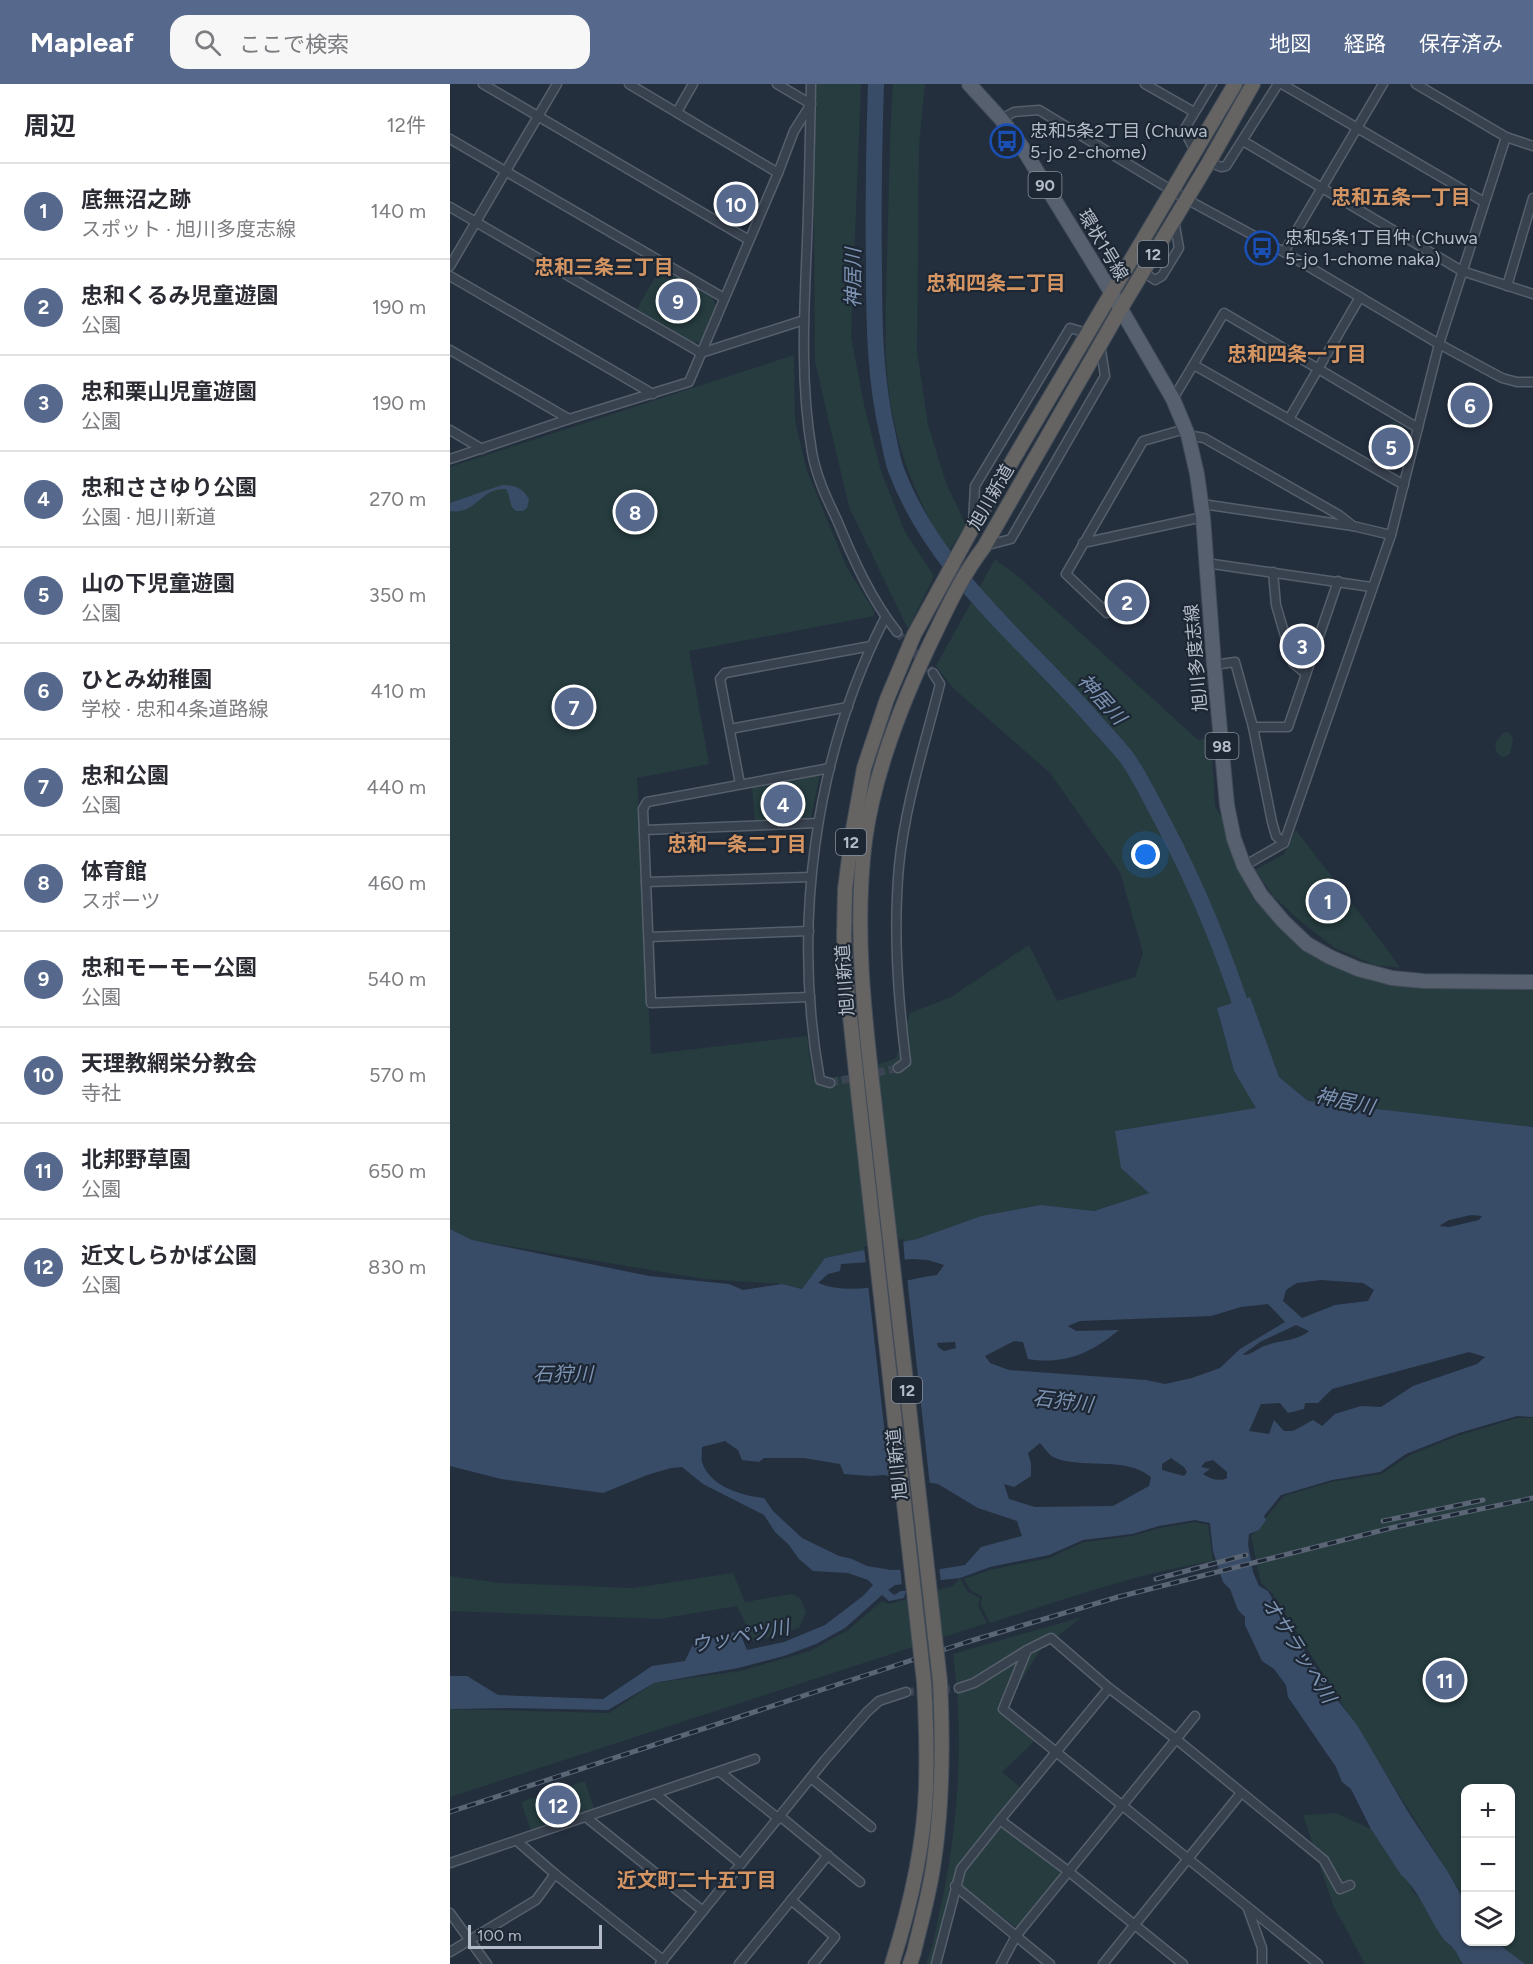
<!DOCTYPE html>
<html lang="ja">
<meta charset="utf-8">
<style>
:root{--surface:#fff;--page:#f7f7f7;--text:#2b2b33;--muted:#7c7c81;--line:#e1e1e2;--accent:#56698c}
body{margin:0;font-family:Figtree,"Noto Sans JP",sans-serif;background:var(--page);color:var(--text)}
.controls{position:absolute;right:18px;bottom:18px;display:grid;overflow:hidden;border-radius:12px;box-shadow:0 2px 4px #0004}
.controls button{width:54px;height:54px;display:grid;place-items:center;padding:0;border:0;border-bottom:2px solid var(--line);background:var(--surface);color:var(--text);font:30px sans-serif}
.scale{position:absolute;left:18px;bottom:15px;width:134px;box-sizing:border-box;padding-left:6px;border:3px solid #b4bcc9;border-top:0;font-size:16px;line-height:21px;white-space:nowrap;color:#b4bcc9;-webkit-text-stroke:4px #1d2633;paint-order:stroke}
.you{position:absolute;left:696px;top:771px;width:21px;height:21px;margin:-15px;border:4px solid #fff;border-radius:50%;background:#1a73e8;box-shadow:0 0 0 9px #1a73e833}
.badge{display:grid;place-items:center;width:39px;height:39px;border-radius:50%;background:var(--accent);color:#fff;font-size:20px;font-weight:700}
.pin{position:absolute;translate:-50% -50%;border:3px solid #fff;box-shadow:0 2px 6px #0006}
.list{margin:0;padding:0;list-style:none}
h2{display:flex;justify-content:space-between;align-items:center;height:78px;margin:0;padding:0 24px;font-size:26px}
h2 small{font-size:20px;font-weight:400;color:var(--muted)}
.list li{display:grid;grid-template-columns:39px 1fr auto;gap:18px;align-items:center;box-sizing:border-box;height:96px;padding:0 24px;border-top:2px solid var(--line)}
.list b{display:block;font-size:22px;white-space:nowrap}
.list p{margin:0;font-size:20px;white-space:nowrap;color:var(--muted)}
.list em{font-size:20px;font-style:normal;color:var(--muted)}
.icon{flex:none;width:33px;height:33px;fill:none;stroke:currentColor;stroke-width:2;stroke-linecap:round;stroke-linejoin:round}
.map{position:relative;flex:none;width:1083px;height:1880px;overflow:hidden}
header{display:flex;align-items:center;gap:36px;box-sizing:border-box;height:84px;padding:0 30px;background:var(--accent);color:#fff}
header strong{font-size:28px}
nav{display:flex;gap:33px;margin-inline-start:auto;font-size:21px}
.search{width:420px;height:54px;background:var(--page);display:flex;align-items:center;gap:15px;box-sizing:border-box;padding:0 21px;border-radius:18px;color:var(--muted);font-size:22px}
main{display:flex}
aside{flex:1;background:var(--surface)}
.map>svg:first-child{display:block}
</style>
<header>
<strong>Mapleaf</strong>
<div class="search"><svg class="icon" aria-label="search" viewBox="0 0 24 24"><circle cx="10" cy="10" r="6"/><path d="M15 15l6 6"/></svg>ここで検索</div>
<nav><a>地図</a><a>経路</a><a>保存済み</a></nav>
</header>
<main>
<aside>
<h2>周辺<small>12件</small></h2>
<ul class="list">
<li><span class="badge">1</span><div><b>底無沼之跡</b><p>スポット · 旭川多度志線</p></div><em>140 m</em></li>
<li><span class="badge">2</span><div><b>忠和くるみ児童遊園</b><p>公園</p></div><em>190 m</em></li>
<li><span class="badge">3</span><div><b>忠和栗山児童遊園</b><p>公園</p></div><em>190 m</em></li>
<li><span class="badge">4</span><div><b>忠和ささゆり公園</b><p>公園 · 旭川新道</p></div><em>270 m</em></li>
<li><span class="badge">5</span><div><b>山の下児童遊園</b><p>公園</p></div><em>350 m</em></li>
<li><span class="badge">6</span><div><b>ひとみ幼稚園</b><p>学校 · 忠和4条道路線</p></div><em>410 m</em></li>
<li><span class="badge">7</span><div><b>忠和公園</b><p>公園</p></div><em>440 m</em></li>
<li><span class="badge">8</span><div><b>体育館</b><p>スポーツ</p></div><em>460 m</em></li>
<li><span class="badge">9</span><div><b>忠和モーモー公園</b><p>公園</p></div><em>540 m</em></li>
<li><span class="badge">10</span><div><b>天理教網栄分教会</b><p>寺社</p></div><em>570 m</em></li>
<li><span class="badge">11</span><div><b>北邦野草園</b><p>公園</p></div><em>650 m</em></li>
<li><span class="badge">12</span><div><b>近文しらかば公園</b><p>公園</p></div><em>830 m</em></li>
</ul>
</aside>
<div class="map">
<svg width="1083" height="1880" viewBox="0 0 1083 1880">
<rect width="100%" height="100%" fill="#242f3e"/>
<g fill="#263c3f">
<polygon points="363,0 411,0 401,253 415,325 431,387 455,448 484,492 458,545 399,423 365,278"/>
<path d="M443,0H475L469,61L467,267L478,341L496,399L516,441L497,470C471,421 448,372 440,316C433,270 436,221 437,174C439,116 439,58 443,0Z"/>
<polygon points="211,183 262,213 266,222 251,258 244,259 187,225"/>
<polygon points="344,271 345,336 356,384 396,482 424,527 424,532 239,567 259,680 187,694 201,970 357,952 363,995 397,992 446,974 460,929 501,913 579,861 607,917 685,893 693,869 670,788 600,689 503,604 486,582 545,475 569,493 748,656 761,654 765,722 784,755 794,782 857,860 942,894 1083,898 1083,1043 858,1017 829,993 799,913 767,925 784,987 807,1024 665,1047 699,1109 643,1127 591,1121 531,1132 467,1155 375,1174 353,1205 332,1200 254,1195 22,1156 0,1145 0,383"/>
<polygon points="943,337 953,342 956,351 949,378 938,383 922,374"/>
<polygon points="676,512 694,527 673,532 664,525"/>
<polygon points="837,543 866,548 856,576 847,576"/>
<path d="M1054,648L1060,649L1063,655L1060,670L1054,673C1046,671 1046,667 1045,659Z"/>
<polygon points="370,690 360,737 305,738 302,703"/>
<polygon points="846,746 939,868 950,884 924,881 885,864 849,836 824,813 805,786 834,770"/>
<polygon points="1067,1334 1083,1334 1083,1880 1052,1880 1039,1858 1060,1858 1060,1704 1016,1704 1015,1815 822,1509 811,1499 801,1452 834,1412 881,1398 931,1390 960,1371 1007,1352"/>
<path d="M745,1438L758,1441L763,1477C687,1489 613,1516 540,1539L531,1521L532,1512L520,1506L514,1495L540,1486L599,1474L634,1458L682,1452L710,1444Z"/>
<polygon points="283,1489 295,1518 342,1510 350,1514 356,1528 349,1544 304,1558 287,1522 209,1535 0,1527 0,1492 49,1499 183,1504"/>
<polygon points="510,1494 518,1508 530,1514 528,1522 537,1539 0,1713 0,1625 159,1629 204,1599 290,1587 360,1567 398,1546 432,1517 439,1520 503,1502"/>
<path d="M632,1533L590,1566L573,1594L548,1625L585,1657L552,1688L571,1704L545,1735L612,1787L567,1844L503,1797L484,1880H476C483,1865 485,1847 489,1831C508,1747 515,1656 503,1570Z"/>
<polygon points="135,1697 144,1725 81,1746 71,1718"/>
<polygon points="886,1729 921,1745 951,1791 958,1797 964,1809 974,1819 994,1856 1002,1862 1013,1880 915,1880 883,1821 853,1731"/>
</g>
<g fill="#394c67" fill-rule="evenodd">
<path d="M52,401C64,401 74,404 79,416L77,424L73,427H66C58,421 61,413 56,405C31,403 25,432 0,427V419Z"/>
<path d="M800,913L829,993L858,1017L1083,1043V1333L1067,1332L1009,1349L956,1370L930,1388L882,1396L831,1411L814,1432L816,1436L809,1446L799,1450L798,1460L803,1488L809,1502L818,1507L827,1523L837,1534L845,1551L858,1572L881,1608L907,1641L960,1731L998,1788L1015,1818L1016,1858H1048L1055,1865L1075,1880H1013C1009,1875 1007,1868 1003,1864C1000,1860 995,1858 993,1854C978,1834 970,1807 951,1791L921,1745L901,1705L892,1698L886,1683L838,1613L836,1601L824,1585L812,1577L795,1541V1533L788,1526L780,1505L773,1498L763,1467L760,1439L745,1436L709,1442L682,1450L633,1456L599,1471L540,1483L510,1494L445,1501L438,1506L444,1511L451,1507H456L454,1514L439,1517L432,1511L395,1544L366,1560L334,1572L288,1584L204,1599L158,1626L60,1624L0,1625V1592H17L48,1611L153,1615L202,1582L235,1577L243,1560L289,1547L297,1566L334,1558L375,1541L413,1512L423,1501L418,1496L398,1489L363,1487L349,1475L339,1461L325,1448L314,1431L253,1400L232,1383L221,1384L197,1391L153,1409L51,1395L0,1382V1145L22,1156L199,1192L279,1200L293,1206L332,1200L352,1205L375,1174L467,1155L531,1132L591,1121L644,1127L699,1109L671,1084L665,1047L806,1024L784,987L767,924ZM1021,1131L1032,1132L1029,1136L999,1143L989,1142L999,1136ZM463,1175L478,1176L494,1181L487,1191C448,1196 405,1214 368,1199L378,1190L390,1187L391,1180ZM871,1196L913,1199L924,1206L918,1217L885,1221L852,1234L833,1217L836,1206L847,1199ZM818,1220L835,1238L790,1265L770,1284L742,1294L715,1300L696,1296L559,1286L540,1279L535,1272L564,1257L573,1258L578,1275C615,1281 641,1269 669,1246L626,1247L618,1242L630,1237L761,1232L791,1223ZM846,1241L859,1247C846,1258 828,1256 814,1262C806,1266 801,1271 792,1271L810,1258ZM505,1258L506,1264L494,1267L488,1263L487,1259ZM1019,1268L1035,1273L1027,1280L963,1302L931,1323L911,1322L885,1330L872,1342L863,1336L843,1347H834L824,1336L819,1350L799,1347L811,1320L830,1319L838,1329L854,1325L855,1319H868L882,1305ZM275,1357L288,1366L292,1376L309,1378L314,1374H354L390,1380L394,1390L420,1392L433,1391L488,1400L528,1424L567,1437L572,1452L531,1463L515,1481L491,1485L441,1486L417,1482L402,1475L389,1472L352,1454L323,1427L314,1414C292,1412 259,1402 252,1378C251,1373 252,1368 252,1363ZM590,1359C594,1363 598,1370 603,1373C632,1386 673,1371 701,1393L699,1402L663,1422L585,1423L559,1415L554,1400L564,1403L581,1392V1380L578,1369ZM721,1374L734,1383L737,1388L734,1392L712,1386V1380ZM763,1376L777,1388V1394C770,1398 760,1395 753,1390L760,1385L751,1383L755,1378Z"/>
</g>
<g fill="#242f3e">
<polygon points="453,1155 455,1179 416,1181 414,1163"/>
<polygon points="457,1193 480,1402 440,1395 418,1200"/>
<polygon points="450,1482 489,1482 491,1499 452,1503"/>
</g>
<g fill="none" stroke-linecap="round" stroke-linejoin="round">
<path stroke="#394c67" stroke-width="16" d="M426,0C424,62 423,123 424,184C424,241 425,297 438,352C440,362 442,373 445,383C482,485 572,555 642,634C653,647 666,660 677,674C691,694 701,716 713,738C747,802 774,868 796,937"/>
<g stroke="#3a4453" stroke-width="8" stroke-dasharray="8 4" stroke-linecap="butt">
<polyline points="447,548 483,589"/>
<polyline points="380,999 448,984"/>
<polyline points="456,1608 509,1604"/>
</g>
<defs>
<g id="minor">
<polyline points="33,0 299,156"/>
<polyline points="179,0 328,89"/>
<path d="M361,0C360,53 359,106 357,159C354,228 350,299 362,368C366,392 377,415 387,436C403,475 421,515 447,548"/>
<polyline points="695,0 744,28"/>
<polyline points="832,0 1034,118"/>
<polyline points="227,28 243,0"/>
<polyline points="551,35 564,28 589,26 736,115 834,168 989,260 1052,294 1067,298 1083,298"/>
<polyline points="1056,53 1083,62"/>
<polyline points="0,55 274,214"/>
<polyline points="793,57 1012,187 1083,210"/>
<polyline points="745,67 734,46 762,0"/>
<polyline points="759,78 771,83 776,82 828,0"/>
<polyline points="0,123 251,269 354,236"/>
<polyline points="834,168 933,0"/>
<polyline points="0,182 107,0"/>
<polyline points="693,188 705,196 712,192 729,164 724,136"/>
<polyline points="0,192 203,310"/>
<polyline points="1057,202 1083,114"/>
<polyline points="0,266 119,335"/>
<polyline points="744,281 954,401"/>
<polyline points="723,315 774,229 968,344"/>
<polyline points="839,335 910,213"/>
<polyline points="0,346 32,365"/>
<polyline points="738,351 754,354 889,431 903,442"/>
<polyline points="0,375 119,335 239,298 328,89 344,47 361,20 327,0"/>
<polyline points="752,420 903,442 941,451"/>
<polyline points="523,439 525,402 620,244 637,249"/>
<polyline points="633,459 753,433"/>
<polyline points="534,462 561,455 655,292 650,260"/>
<polyline points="756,479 921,503"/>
<polyline points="823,488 826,521 843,579 856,590"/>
<polyline points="657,529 616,490 693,357 735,345"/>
<polyline points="764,581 785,578 803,643 822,738 826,752 834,759"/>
<polyline points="803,643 838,643 888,497"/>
<polyline points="280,645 398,623"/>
<polyline points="290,700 270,595 275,589 421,562"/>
<polyline points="194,746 368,739"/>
<polyline points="794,782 834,759 941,451 989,260 1056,53 966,0"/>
<polyline points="196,798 361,793"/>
<polyline points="199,853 359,847"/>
<polyline points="360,913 201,919 193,725 197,718 380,684"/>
<path d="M448,984L456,978C448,913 443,848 449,782C455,720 475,660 490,600L483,589"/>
<path d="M380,999L370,996C342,842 364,673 435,534"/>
<polyline points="577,1566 553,1625 868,1880"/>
<polyline points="509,1604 524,1599 577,1566 601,1554 659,1604 726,1655 874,1776 890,1805 900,1801"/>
<polyline points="270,1688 329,1735"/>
<polyline points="361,1694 421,1743"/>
<polyline points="206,1710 291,1780"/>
<polyline points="331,1733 410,1798"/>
<polyline points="137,1734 253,1827"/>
<polyline points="550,1736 618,1787 733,1880"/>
<polyline points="67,1757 105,1790 213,1876"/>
<polyline points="0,1779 305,1675"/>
<polyline points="505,1802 600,1880"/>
<polyline points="341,1816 385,1853 363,1880"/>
<polyline points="798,1825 812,1864 812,1880"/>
<polyline points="0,1829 37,1880"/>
<polyline points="0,1868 86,1816 105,1790"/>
<polyline points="210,1880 375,1676 417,1628 429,1617 456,1608"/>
<polyline points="289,1880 378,1771"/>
<polyline points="486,1880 511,1785 550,1736 659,1604"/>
<polyline points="551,1880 566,1852 745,1632"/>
<polyline points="653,1880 791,1709"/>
</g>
<polyline id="primary" points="519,0 551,35 572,63 661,208 723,315 738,351 747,390 753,433 764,581 777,721 784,755 794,782 811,811 833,837 857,860 880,873 908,885 942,894 973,897 1083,898"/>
<g id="trunk">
<path d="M424,1015C414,929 404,843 415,756C424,691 449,626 477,566C494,531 510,494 534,463L670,226L759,78L803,0"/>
<polyline points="409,1017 397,904 394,853 395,805 402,751 414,684 437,615 464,551 522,445 785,0"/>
<path d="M442,1880C460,1823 474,1764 476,1704C477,1669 476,1633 474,1598"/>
<path d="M460,1880L464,1868C471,1838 480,1808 484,1777C493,1717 493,1657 490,1597"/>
</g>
</defs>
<use href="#minor" stroke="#565f6c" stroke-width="11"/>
<use href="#primary" stroke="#414a57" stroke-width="16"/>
<use href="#trunk" stroke="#434c59" stroke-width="16"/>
<use href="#minor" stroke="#38414e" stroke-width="8"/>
<use href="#primary" stroke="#56606e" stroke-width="14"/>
<use href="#trunk" stroke="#656462" stroke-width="14"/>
<defs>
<g id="rail">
<polyline points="933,1437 1033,1416"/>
<polyline points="706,1495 796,1471"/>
<polyline points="0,1728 517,1558 668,1513 945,1443 1083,1414"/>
</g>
</defs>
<use href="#rail" stroke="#5a6575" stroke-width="5"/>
<use href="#rail" stroke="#1d2633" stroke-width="3" stroke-dasharray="9" stroke-linecap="butt"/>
<defs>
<g id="trunk-bridge">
<polyline points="424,1015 490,1597"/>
<polyline points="409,1017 474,1598"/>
</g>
</defs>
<use href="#trunk-bridge" stroke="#434c59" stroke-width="16" stroke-linecap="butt"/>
<use href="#trunk-bridge" stroke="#656462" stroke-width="14"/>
</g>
<defs>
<symbol id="bus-ring" viewBox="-11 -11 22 22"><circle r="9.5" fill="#1d2633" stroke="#1a4fb4" stroke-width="1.5"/><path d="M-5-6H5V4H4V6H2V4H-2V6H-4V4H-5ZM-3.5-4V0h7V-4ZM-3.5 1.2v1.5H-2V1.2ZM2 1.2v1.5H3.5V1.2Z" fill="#1a4fb4"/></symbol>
</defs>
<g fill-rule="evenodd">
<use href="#bus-ring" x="538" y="38" width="38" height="38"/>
<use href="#bus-ring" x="793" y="145" width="38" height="38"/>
</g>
<g text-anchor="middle" stroke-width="4.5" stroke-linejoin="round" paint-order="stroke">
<g fill="#1d2633" stroke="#878f9c" stroke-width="1.5">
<rect x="578.5" y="88" width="33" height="26" rx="4.5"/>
<rect x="688" y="157" width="30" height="26" rx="4.5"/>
<rect x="755.5" y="649" width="33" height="26" rx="4.5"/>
<rect x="386" y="745" width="30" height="26" rx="4.5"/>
<rect x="442" y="1293" width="30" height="26" rx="4.5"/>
</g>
<g font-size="16" font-weight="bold" fill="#b4bcc9">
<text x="595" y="107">90</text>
<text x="703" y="176">12</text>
<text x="772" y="668">98</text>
<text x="401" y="764">12</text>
<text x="457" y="1312">12</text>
</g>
<g font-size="18" fill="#b4bcc9" stroke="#1d2633" text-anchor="start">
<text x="580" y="53">忠和5条2丁目 (Chuwa<tspan x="580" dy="21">5-jo 2-chome)</tspan></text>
<text x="835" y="160">忠和5条1丁目仲 (Chuwa<tspan x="835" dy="21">5-jo 1-chome naka)</tspan></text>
</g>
<g font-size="18" fill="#b4bcc9" stroke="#1d2633">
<text transform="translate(653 161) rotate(59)" y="6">環状1号線</text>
<text transform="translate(541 413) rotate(-60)" y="6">旭川新道</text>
<text transform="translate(746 574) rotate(-95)" y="6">旭川多度志線</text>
<text transform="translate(395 896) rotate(-94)" y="6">旭川新道</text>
<text transform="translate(447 1380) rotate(-96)" y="6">旭川新道</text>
</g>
<g font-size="20" font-weight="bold" fill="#d59563" stroke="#1d2633">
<text x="951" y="120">忠和五条一丁目</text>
<text x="154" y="190">忠和三条三丁目</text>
<text x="546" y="206">忠和四条二丁目</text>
<text x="847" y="277">忠和四条一丁目</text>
<text x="287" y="767">忠和一条二丁目</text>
<text x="247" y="1803">近文町二十五丁目</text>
</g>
<g font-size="20" font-style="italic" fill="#7c92b1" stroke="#1d2633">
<text transform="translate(403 194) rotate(-90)" y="7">神居川</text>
<text transform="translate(652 615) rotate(48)" y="7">神居川</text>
<text transform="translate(895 1017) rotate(12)" y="7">神居川</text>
<text x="113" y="1297">石狩川</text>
<text transform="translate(613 1317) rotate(7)" y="7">石狩川</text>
<text transform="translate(290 1552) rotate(-11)" y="7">ウッペツ川</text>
<text transform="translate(849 1566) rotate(58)" y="7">オサラッペ川</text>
</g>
</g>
</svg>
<div class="controls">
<button>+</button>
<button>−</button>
<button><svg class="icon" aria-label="layers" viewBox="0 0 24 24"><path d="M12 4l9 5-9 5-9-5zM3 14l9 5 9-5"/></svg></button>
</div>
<div class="scale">100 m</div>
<div class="you"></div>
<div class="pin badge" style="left:878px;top:817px">1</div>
<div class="pin badge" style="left:677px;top:518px">2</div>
<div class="pin badge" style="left:852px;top:562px">3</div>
<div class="pin badge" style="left:333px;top:720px">4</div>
<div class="pin badge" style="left:941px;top:363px">5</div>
<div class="pin badge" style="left:1020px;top:321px">6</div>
<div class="pin badge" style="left:124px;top:623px">7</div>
<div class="pin badge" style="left:185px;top:428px">8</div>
<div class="pin badge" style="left:228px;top:217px">9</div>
<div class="pin badge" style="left:286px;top:120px">10</div>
<div class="pin badge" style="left:995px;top:1596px">11</div>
<div class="pin badge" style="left:108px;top:1721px">12</div>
</div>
</main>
